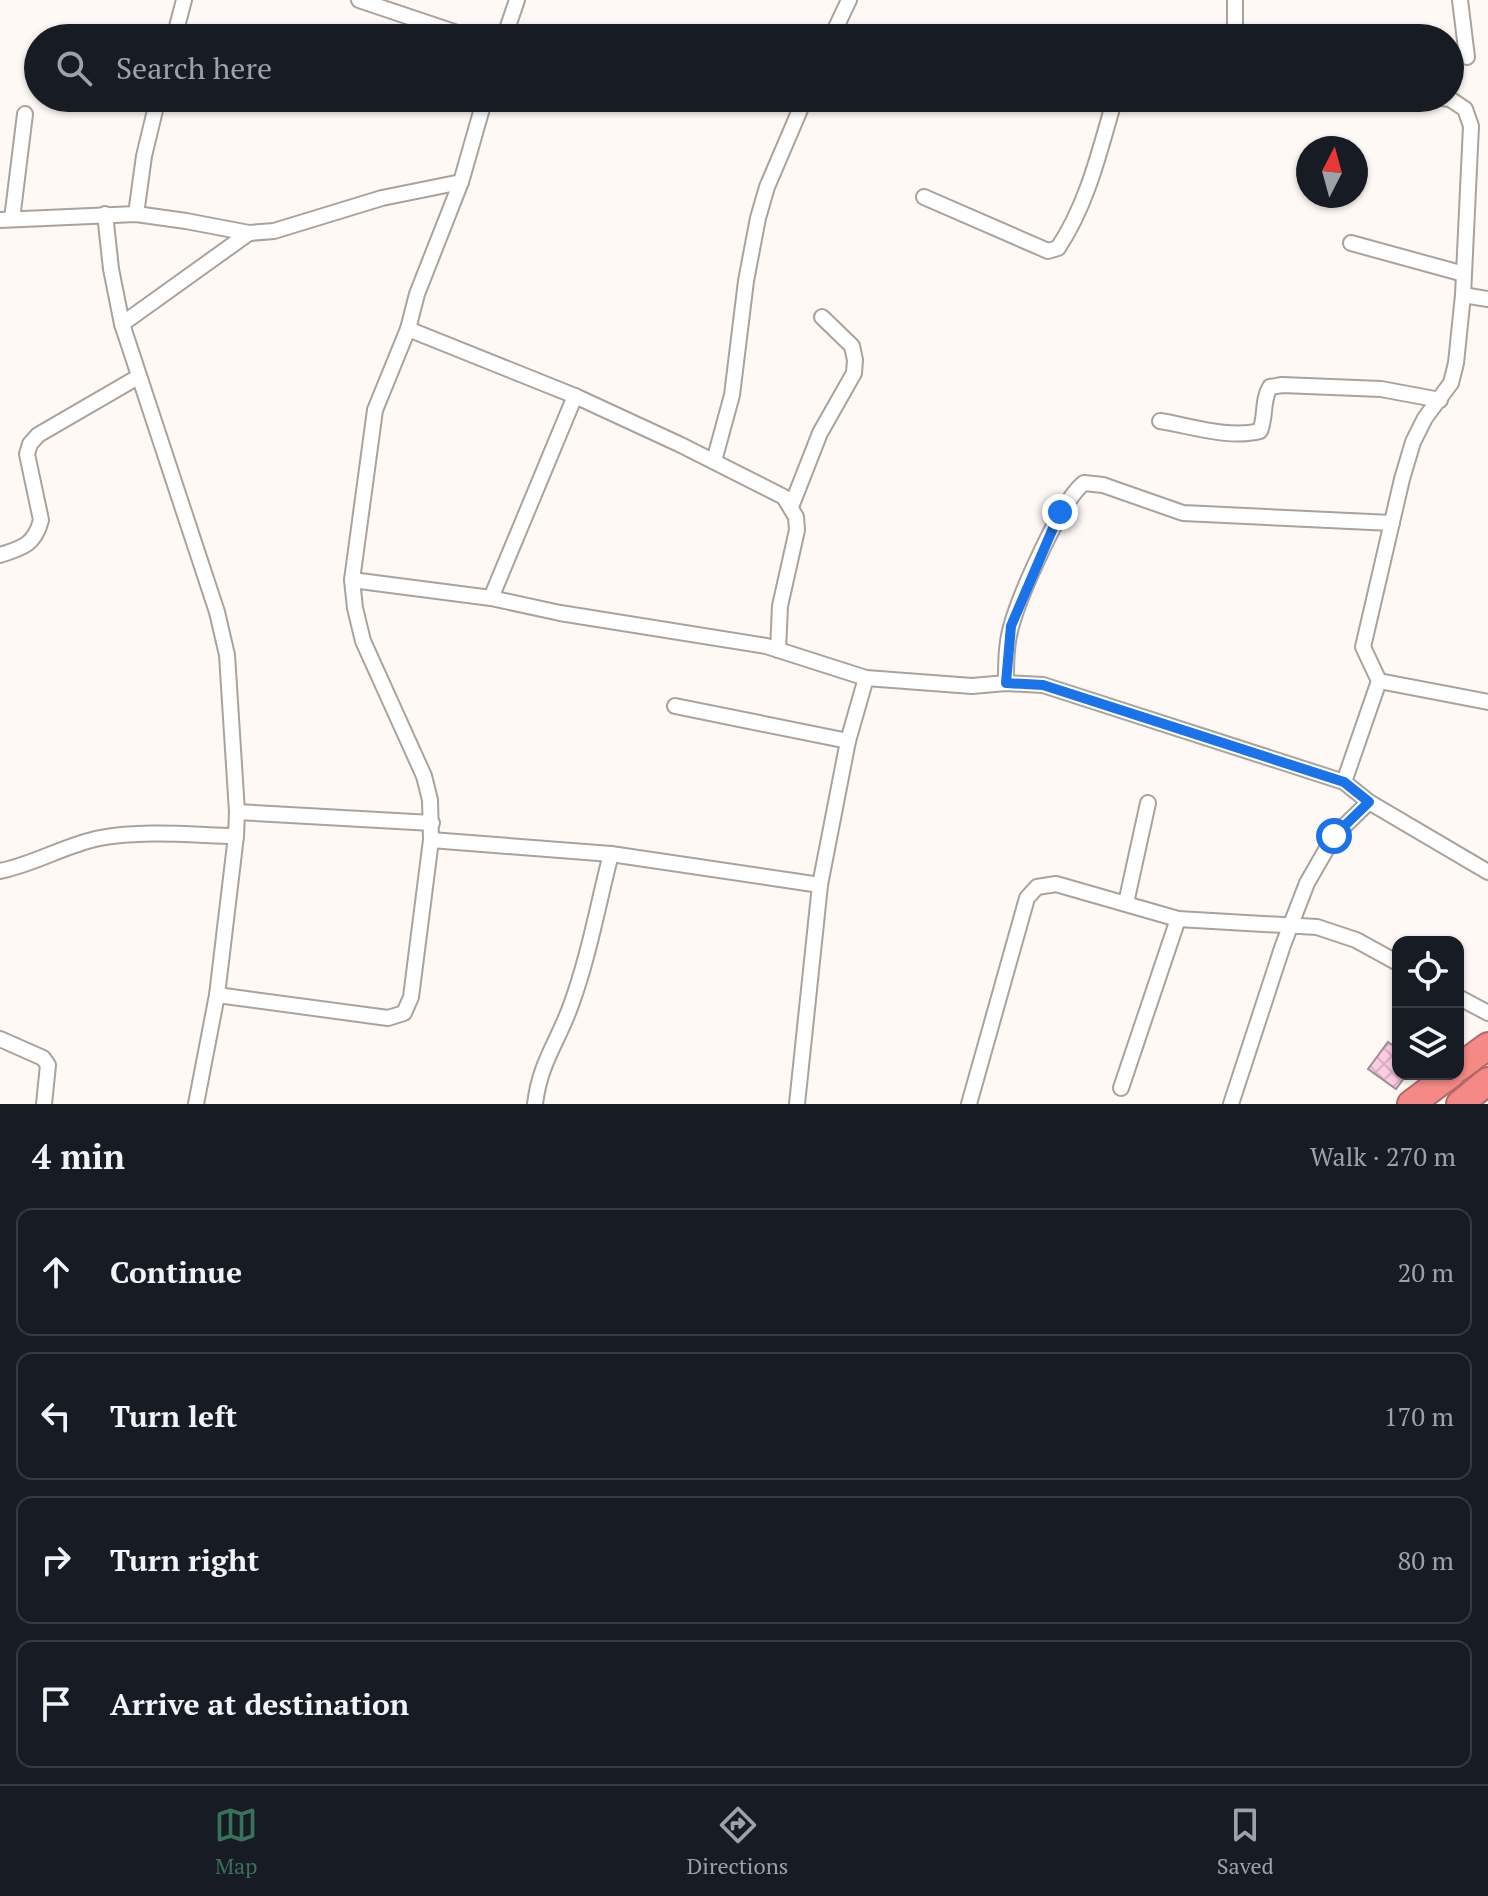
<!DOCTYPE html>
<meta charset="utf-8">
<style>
:root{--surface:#171b24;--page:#20242c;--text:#f1f3f6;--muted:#9ea1a6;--line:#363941;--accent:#37725b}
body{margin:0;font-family:"PT Serif",serif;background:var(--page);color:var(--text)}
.controls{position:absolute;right:24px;bottom:24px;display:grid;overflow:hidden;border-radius:16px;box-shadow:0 2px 6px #0004}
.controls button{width:72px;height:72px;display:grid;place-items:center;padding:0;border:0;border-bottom:2px solid var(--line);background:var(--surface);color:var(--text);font:40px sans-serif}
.compass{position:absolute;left:1296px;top:136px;width:72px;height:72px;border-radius:50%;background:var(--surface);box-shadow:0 2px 6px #0004;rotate:6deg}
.stop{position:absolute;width:24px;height:24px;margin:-18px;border:6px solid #1a73e8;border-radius:50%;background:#fff}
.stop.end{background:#1a73e8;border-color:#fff;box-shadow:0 2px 8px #0008}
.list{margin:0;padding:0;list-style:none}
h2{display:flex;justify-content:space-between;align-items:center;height:104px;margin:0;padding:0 32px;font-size:34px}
h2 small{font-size:26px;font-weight:400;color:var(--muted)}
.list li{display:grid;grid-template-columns:52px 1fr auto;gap:24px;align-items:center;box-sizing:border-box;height:128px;margin:0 16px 16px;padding:0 16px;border:2px solid var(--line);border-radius:16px}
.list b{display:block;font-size:30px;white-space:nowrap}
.list em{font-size:26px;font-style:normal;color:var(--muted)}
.icon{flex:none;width:44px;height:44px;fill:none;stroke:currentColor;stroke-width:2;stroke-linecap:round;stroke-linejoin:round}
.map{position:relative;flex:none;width:1488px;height:1104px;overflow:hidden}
.search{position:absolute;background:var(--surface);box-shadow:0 2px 6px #0004;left:24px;right:24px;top:24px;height:88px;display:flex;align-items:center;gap:20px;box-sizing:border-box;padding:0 28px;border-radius:44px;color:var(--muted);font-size:30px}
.sheet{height:680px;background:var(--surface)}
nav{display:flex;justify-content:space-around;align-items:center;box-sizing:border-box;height:112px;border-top:2px solid var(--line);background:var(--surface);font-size:22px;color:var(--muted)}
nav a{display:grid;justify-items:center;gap:4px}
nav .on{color:var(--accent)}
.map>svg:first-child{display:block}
</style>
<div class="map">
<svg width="1488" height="1104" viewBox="0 0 1488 1104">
<defs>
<pattern id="building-cross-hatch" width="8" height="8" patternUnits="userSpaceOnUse" patternTransform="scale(2)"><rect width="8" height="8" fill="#fecbe4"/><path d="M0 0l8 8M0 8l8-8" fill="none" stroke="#daafc4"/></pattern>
</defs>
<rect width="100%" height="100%" fill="#fff9f5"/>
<polygon fill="url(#building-cross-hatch)" stroke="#9b9095" stroke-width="2" points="1388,1042 1398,1049 1398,1074 1407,1074 1396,1089 1368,1069"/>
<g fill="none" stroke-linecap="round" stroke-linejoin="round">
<defs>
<g id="street">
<polyline points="359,0 472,38"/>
<polyline points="1460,0 1467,57"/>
<polyline points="174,38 184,0"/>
<polyline points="504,38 517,0"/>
<polyline points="831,38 849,0"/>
<polyline points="1235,38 1235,0"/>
<path d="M924,197L1048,251L1058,248C1088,203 1100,149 1115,98"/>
<polyline points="105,214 111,269 122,324 217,612 227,655 237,812 236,836 217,995 196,1104"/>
<polyline points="136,214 144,156 158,98"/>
<polyline points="12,219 25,114"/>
<polyline points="0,220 136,214 186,221 249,233 274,231 382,198 461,182"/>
<polyline points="1351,243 1464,274"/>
<polyline points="1463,295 1488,299"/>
<polyline points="122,324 249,233"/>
<polyline points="408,329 575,396 681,445 784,497 796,517 797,530 780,606 778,650"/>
<path d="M1160,421C1191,426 1229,439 1260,431C1266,417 1262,400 1270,387L1282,385L1381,389L1440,400"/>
<polyline points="714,461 732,395 746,281 758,218 767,187 805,98"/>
<polyline points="791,507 820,433 854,373 855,360 852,346 822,317"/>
<path d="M0,555C23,548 35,544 41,520L27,454L30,444L38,435L138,377"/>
<polyline points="352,580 491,598 560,613 766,646 866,678 972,686 1006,683 1043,685 1344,782 1369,802 1488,872"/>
<polyline points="491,598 575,396"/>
<polyline points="1379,681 1488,702"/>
<path d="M1006,683C1006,664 1006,645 1011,627C1019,597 1061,500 1084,483L1103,485L1183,513L1392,523"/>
<polyline points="675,706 848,741"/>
<polyline points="1344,782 1379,681 1363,647 1402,479 1413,442 1425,418 1451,383 1456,363 1463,295 1471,126 1465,109 1450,99 1442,98"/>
<polyline points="237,812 432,823"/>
<polyline points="431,840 611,854 820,885"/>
<path d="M0,871C35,864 65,845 100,838C143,830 192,835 236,836"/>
<polyline points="1126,903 1148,803"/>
<polyline points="217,995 388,1018 404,1013 411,997 431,840 430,800 424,776 363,641 355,608 352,580 375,410 408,329 417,294 461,182 485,98"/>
<polyline points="1458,997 1488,1013"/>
<polyline points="0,1039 43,1058 48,1065 44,1104"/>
<polyline points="1121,1088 1178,919"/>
<path d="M535,1104C540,1062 558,1042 571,1005C589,956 598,904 611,854"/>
<polyline points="797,1104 820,885 848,741 866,678"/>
<polyline points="969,1104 1027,898 1037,887 1056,884 1178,919 1317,927 1356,940 1398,963"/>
<polyline points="1231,1104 1283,945 1307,883 1334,836 1369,802"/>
</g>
<g id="highway">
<polyline points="1458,1068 1488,1046"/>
<polyline points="1411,1104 1451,1074"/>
<polyline points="1460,1104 1488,1081"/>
</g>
</defs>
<use href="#street" stroke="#aaa29b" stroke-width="18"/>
<use href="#highway" stroke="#af6966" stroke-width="30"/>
<use href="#street" stroke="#fff" stroke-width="14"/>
<use href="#highway" stroke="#f48986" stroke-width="26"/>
</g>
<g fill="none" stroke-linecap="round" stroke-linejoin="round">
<polyline stroke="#1a73e8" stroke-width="10" points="1060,512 1011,626 1006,683 1043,685 1344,782 1369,802 1334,836"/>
</g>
</svg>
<div class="controls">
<button><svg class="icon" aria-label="locate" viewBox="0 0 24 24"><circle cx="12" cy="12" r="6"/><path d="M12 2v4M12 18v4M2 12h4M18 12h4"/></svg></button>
<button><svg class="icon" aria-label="layers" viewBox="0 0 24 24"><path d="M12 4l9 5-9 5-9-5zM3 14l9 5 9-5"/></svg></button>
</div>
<svg class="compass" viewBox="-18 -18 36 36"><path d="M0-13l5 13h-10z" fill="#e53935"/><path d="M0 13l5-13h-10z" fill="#9ea1a6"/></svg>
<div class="stop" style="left:1334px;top:836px"></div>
<div class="stop end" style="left:1060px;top:512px"></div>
<div class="search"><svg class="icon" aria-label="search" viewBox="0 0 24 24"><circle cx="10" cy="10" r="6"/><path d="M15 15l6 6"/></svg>Search here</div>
</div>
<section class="sheet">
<h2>4 min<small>Walk · 270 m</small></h2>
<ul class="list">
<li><svg class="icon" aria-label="ahead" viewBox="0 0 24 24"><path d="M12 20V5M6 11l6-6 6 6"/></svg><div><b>Continue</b></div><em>20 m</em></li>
<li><svg class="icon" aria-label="left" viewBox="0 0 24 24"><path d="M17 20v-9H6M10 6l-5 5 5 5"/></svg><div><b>Turn left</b></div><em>170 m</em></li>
<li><svg class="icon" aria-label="right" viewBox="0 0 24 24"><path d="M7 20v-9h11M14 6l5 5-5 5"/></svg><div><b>Turn right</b></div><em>80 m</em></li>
<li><svg class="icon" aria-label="arrive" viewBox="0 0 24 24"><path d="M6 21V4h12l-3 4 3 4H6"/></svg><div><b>Arrive at destination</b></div></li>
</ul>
</section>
<nav>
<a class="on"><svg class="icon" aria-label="map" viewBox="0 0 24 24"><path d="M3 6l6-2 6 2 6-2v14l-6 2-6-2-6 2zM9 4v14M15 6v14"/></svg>Map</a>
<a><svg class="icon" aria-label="directions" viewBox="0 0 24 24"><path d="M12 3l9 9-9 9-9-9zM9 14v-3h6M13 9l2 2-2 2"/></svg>Directions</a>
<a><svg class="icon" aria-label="saved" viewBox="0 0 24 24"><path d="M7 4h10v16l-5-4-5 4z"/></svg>Saved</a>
</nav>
